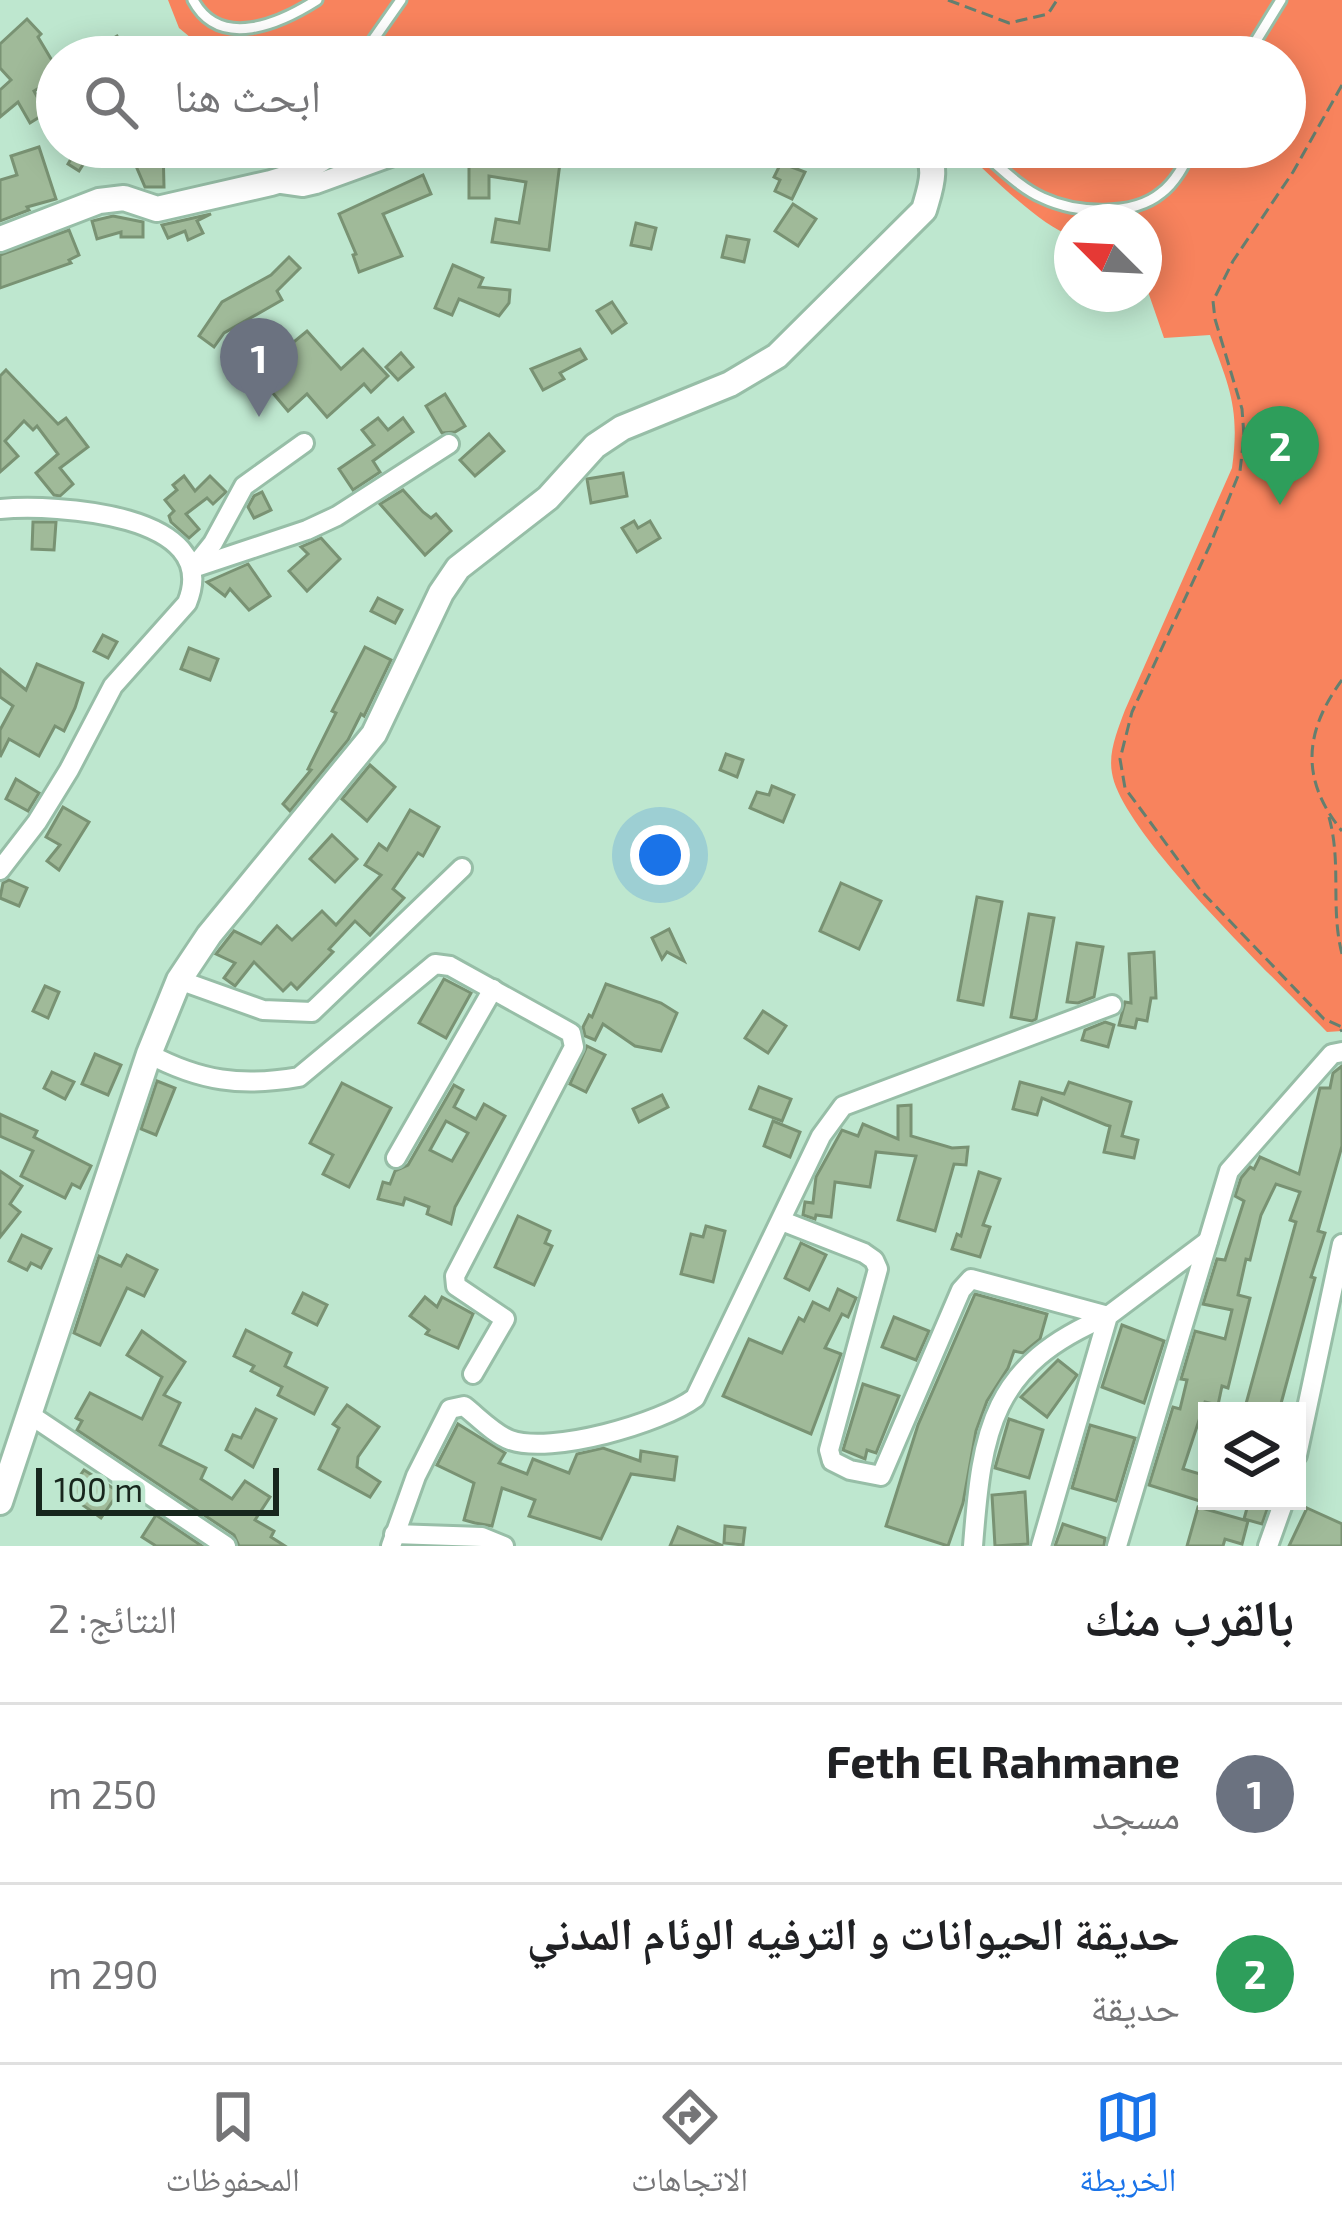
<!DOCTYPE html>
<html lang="ar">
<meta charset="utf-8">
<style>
:root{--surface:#fff;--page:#f6f6f6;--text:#202124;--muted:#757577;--line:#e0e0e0;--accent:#1a73e8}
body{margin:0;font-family:"Exo 2","Noto Naskh Arabic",sans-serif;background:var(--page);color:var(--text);direction:rtl}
.controls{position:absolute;right:36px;bottom:36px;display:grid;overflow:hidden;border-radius:0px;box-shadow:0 6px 30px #0003}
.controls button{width:108px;height:108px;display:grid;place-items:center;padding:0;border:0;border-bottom:3px solid var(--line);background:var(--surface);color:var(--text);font:60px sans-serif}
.compass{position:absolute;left:1054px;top:204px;width:108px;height:108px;border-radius:50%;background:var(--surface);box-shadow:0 6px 30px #0003;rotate:294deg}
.scale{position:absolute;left:36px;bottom:30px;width:243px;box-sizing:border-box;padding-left:12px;border:6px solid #17261d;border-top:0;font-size:33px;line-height:42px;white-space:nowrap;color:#17261d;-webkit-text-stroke:9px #bee7cf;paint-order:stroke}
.you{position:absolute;left:660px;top:855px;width:42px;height:42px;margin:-30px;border:9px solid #fff;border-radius:50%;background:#1a73e8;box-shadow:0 0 0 18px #1a73e833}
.badge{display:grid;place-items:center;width:78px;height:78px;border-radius:50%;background:var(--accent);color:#fff;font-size:39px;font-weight:700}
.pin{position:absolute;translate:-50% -99px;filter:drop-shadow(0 3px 6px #0008)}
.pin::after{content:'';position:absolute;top:63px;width:42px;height:36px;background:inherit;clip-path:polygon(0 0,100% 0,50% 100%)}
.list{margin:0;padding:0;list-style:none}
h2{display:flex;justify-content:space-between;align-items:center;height:156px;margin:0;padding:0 48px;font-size:51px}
h2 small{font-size:39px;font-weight:400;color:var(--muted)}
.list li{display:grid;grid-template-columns:78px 1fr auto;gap:36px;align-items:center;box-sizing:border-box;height:180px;padding:0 48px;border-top:3px solid var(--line)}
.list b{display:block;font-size:45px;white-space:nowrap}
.list p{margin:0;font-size:39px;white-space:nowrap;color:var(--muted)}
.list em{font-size:39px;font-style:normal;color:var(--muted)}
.icon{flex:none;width:66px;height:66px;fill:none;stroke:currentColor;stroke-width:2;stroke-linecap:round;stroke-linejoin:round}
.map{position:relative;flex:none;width:1342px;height:1546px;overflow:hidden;direction:ltr}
.search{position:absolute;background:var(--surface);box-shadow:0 6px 30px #0003;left:36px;right:36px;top:36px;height:132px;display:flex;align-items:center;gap:30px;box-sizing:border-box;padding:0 42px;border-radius:66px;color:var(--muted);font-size:45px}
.sheet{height:516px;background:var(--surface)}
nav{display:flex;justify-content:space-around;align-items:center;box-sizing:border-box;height:168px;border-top:3px solid var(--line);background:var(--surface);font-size:33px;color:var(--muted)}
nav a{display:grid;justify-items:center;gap:6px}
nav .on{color:var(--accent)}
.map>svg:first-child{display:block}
</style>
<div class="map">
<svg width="1342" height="1546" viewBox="0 0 1342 1546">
<rect width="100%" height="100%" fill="#bee7cf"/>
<path fill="#f8835d" d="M168,0H1342V1031L1327,1032C1280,984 1121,833 1112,773C1108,752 1118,729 1125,710L1232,468C1240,410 1230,388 1210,335L1164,338L1144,280V222H1072V236C1039,226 988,172 959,147H1285V57H214L179,28Z"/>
<g fill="#a0ba99" stroke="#799273" stroke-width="3" fill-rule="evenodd">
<polygon points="27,19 41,34 38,37 57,69 57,77 34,91 46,113 30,123 18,102 0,117 0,90 11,80 0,68 0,44"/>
<polygon points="117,36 130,57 82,57"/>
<polygon points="39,147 56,199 27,207 29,210 0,221 0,180 17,175 11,156"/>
<polygon points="78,147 91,152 79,171 68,164"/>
<polygon points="143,147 163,147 164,187 145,187 136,166 142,166"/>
<polygon points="529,147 562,147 549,250 492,242 496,219 519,223 526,182 489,176 489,198 469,198 469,158 496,158 497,151 527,156"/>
<polygon points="781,163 805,172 792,199 775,191 780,180 774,177"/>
<polygon points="423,175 431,194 383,214 402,256 359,272 353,255 356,254 339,214"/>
<polygon points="793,204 816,219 798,246 775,231"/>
<polygon points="211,214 197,221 203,233 188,240 185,231 168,238 162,225"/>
<polygon points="113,216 143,222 143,237 121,237 121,232 97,239 92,221"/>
<polygon points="636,223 656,228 651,249 631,245"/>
<polygon points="69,230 79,255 69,260 71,263 0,288 0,255"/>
<polygon points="727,236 749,240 744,262 722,257"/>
<polygon points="289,257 300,268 277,291 282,300 224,333 214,347 199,336 222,302 271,275"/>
<polygon points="453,265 483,278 479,287 510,290 509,303 499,316 459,299 452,315 435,308"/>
<polygon points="612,302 626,323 612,333 597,311"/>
<polygon points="307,331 341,369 363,349 388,376 371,392 364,384 327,417 307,394 288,411 256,373"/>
<polygon points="580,349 586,359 560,373 564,379 543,390 531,369"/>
<polygon points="401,353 413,367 398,380 386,367"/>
<polygon points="6,370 58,424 66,418 88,447 60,468 73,484 60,496 54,495 36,473 58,454 37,426 33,430 24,421 5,441 18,456 0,472 0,376"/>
<polygon points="445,394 465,426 455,432 442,433 426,406"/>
<polygon points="378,418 388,430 403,418 413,432 373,461 380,472 353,490 339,469 374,445 362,430"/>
<polygon points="489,434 504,451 475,476 460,460"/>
<polygon points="623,473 627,496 591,503 587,479"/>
<polygon points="184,476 195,491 210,476 226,492 213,504 207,498 186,514 199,529 189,538 171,522 169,516 174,511 165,500 177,490 173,485"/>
<polygon points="403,490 423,512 431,518 436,514 451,531 425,555 380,504"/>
<polygon points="262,492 271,510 254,518 248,507 254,496"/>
<polygon points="634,521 638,528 650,521 660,538 637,552 622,528"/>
<polygon points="33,522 56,522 54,550 32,549"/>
<polygon points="321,538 340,559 307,591 289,571 308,554 301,547"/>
<polygon points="248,564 270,596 249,610 230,589 225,596 207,582"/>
<polygon points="378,598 402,610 395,623 371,611"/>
<polygon points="103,635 117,642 108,658 94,651"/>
<polygon points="365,647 391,660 364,716 361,714 348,740 290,811 283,804 311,770 308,769 336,713 332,711"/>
<polygon points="189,648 218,659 210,680 181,669"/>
<polygon points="37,664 83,683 75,708 64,731 55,726 39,756 9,739 0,757 0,730 13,706 0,697 0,669 26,690"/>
<polygon points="726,754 743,760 737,777 720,770"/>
<polygon points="370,765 395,787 367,821 342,799"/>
<polygon points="16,779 39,793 28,811 6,799"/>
<polygon points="772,786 794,795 783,822 750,808 757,792 769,795"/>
<polygon points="63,807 89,822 59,870 47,861 60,845 46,837"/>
<polygon points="410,810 439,827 423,856 418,853 393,889 404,898 370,935 355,921 329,949 333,952 297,989 291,983 283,991 254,962 235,986 224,978 235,963 216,954 234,931 261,944 277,926 292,940 322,911 336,925 381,875 365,865 379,844 387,850"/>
<polygon points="332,835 357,859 335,882 310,859"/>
<polygon points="9,880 27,888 19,906 0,898 3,883"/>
<polygon points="841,883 881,901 859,949 820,931"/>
<polygon points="977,897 1002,902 983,1005 958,1000"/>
<polygon points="1029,914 1054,918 1036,1019 1032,1021 1011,1017"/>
<polygon points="669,929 684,961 667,952 662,959 652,938"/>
<polygon points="1077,943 1103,947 1094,997 1078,1003 1067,1002"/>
<polygon points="1154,952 1156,998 1151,998 1147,1021 1137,1019 1135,1028 1119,1025 1125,1002 1131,1003 1129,954"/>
<polygon points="444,979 471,993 446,1038 419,1023"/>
<polygon points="606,984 661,1003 677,1013 661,1051 635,1046 603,1024 595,1040 585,1036 583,1027 589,1015 592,1017"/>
<polygon points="45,986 59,992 48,1018 33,1011"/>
<polygon points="763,1011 786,1026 768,1053 745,1038"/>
<polygon points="1105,1022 1114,1025 1108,1047 1082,1040 1085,1030"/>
<polygon points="587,1046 605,1055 586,1092 570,1084"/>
<polygon points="95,1054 121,1065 108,1095 82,1084"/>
<polygon points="1342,1066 1342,1146 1318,1231 1325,1233 1311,1277 1315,1278 1279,1411 1244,1411 1296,1222 1290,1220 1300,1192 1276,1184 1261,1215 1250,1260 1246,1259 1238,1295 1250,1298 1228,1388 1222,1386 1218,1405 1205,1402 1183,1469 1207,1476 1203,1502 1149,1485 1173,1407 1180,1409 1187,1380 1181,1379 1195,1331 1225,1339 1232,1310 1203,1304 1217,1259 1225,1260 1244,1201 1235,1196 1241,1178 1250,1167 1254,1169 1260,1157 1299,1174 1320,1088 1330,1088 1333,1073"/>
<polygon points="52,1072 74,1082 65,1099 44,1088"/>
<polygon points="157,1081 175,1088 156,1135 141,1129"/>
<polygon points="1020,1082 1064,1094 1069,1082 1131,1102 1122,1136 1138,1140 1134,1158 1104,1152 1110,1126 1106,1125 1042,1098 1037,1115 1013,1109"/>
<polygon points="342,1083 391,1108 349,1187 323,1174 333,1155 310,1143"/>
<path d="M454,1085L463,1090L454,1107L476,1119L484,1104L505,1116L455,1207L451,1224L427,1214L429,1207L405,1198L403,1205L378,1199L383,1182L390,1184L395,1171L408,1165ZM446,1121L468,1133L452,1161L430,1150Z"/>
<polygon points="759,1087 791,1099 782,1121 750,1109"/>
<polygon points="662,1095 668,1107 639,1122 633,1109"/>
<polygon points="911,1105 911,1136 952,1148 968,1147 966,1165 954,1164 935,1231 898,1220 916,1156 876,1152 870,1187 835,1182 831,1217 816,1215 815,1219 803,1215 805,1202 813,1203 816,1177 842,1130 858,1136 863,1124 898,1139 898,1106"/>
<polygon points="0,1114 37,1131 34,1137 91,1166 80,1188 72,1184 65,1198 21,1176 33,1151 0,1136"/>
<polygon points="773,1121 800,1132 790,1157 764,1146"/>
<polygon points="0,1171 22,1186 10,1204 20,1212 0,1237"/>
<polygon points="979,1172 1000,1179 983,1225 990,1227 980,1257 952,1249 957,1234 961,1236"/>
<polygon points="518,1216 550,1231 545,1243 552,1246 534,1285 495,1267"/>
<polygon points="706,1226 725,1231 713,1282 681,1274 691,1234 703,1237"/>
<polygon points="22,1235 51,1249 41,1268 31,1263 27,1270 9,1261"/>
<polygon points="801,1243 826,1255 809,1290 785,1278"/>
<polygon points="127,1255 157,1270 144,1296 127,1288 100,1345 74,1333 99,1256 121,1266"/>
<polygon points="838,1289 856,1298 848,1317 842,1314 825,1348 841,1354 811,1434 723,1396 749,1339 782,1353 799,1318 804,1321 813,1302 829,1310"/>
<polygon points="303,1293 327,1305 317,1325 293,1313"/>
<polygon points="975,1294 1047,1314 1040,1339 1023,1353 1014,1351 1008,1368 987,1401 976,1431 963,1503 948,1546 886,1526 918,1425"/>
<polygon points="425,1297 437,1307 442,1297 473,1314 458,1348 426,1334 429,1330 410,1316"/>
<polygon points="894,1317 929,1331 916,1360 882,1347"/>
<polygon points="1122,1325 1164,1341 1144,1403 1102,1387"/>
<polygon points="246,1330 291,1353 285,1366 327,1388 314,1414 278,1395 282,1387 251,1371 254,1366 234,1356"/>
<polygon points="142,1331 185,1362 164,1395 180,1403 160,1445 206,1468 201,1479 232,1499 245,1481 270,1497 255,1520 274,1531 271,1537 285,1546 239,1546 234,1535 77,1430 82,1421 76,1418 90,1393 142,1419 162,1377 127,1355"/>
<polygon points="1058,1360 1077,1375 1047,1417 1021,1397"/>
<polygon points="863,1384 899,1396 876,1453 867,1450 865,1459 843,1450"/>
<polygon points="347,1405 379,1427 358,1457 357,1467 380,1482 370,1497 319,1469 339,1428 333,1424"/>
<polygon points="256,1409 276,1419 253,1467 226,1450 233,1435 241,1438"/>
<polygon points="1009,1419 1043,1430 1029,1478 995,1468"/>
<polygon points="458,1424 505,1453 499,1463 527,1474 533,1459 569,1473 577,1454 603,1448 640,1461 641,1451 677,1457 674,1480 631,1474 601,1539 529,1516 535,1500 502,1488 492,1526 475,1523 464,1520 474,1483 437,1465"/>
<polygon points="1090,1425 1135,1438 1116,1501 1072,1488"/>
<polygon points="84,1470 119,1492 101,1518 67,1494"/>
<polygon points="1025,1492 1028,1544 995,1546 992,1495"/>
<polygon points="1249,1501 1270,1501 1262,1524 1244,1519"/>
<polygon points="1198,1507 1248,1521 1242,1544 1225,1539 1223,1546 1187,1546"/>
<polygon points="1307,1508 1342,1524 1342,1546 1289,1546"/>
<polygon points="156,1515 202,1546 156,1546 142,1537"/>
<polygon points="1063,1524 1105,1538 1104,1546 1055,1546"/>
<polygon points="725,1526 745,1528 743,1545 724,1543"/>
<polygon points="678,1527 723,1546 670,1546"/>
</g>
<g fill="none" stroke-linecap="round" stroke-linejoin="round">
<defs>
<g id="lane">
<path d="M193,0C220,51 281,23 317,0"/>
<polyline points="361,57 401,0"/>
<polyline points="436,57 486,57"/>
<polyline points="1246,57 1281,0"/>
<path d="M976,147C997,164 1018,187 1043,198C1075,213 1132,217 1161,193C1176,182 1185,163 1193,147"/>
</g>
<g id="street">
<polyline points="275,183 303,187 316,184 418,147"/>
<path d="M0,509C55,504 224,513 187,603L113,686L69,770L37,822L0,870"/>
<polyline points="193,568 307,530 337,516 449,444"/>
<polyline points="193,568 213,543 244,486 304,443"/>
<polyline points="179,980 263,1010 312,1012 462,868"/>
<path d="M149,1054C200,1081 241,1087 299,1077L435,964L450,966L571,1033L574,1047L455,1276L456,1286L505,1319L473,1374"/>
<polyline points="396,1158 493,989"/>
<polyline points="782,1221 864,1253 874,1260 878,1269 829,1450 832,1461 850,1470 881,1476 961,1290 971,1279 1108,1316"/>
<polyline points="29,1414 226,1546"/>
<polyline points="1297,1455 1342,1244"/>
<polyline points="394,1534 482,1537 504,1546"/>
<path d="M391,1546L416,1476L450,1409L464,1406C477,1416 494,1434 510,1440C551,1455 661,1423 695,1398L821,1136L843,1106L1112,1005"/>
<path d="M973,1546C982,1429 991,1365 1108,1316"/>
<polyline points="1041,1546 1108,1316 1208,1241"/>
<polyline points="1117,1546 1229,1171 1332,1054 1342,1052"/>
<polyline points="1268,1546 1284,1501"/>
</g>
<g id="secondary">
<polyline points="0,239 99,201 124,198 157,209 271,183 294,176 340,147"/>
<path d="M0,1502L149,1054L179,980L209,935L374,734L441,593L458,568L548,498L595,446L622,428L730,384L777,356L924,210C930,189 940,165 922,147"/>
</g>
</defs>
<use href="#lane" stroke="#97bea7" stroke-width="15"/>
<use href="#street" stroke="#97bea7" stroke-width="24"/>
<use href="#secondary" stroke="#97bea7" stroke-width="30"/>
<g stroke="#647f6f" stroke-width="3" stroke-dasharray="12 6" stroke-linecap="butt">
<polyline points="948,0 1009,23 1048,14 1057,0"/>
<polyline points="1342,85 1293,172 1233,261 1213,301 1215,319 1242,409 1244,436 1240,471 1210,545 1132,712 1120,759 1125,788 1201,891 1324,1019 1342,1027"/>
<path d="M1342,680C1303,733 1301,781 1342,831"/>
<path d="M1329,817C1342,865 1330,907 1342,954"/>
<polyline points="1340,1031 1342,1030"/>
</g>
<use href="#lane" stroke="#fff" stroke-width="9"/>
<use href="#street" stroke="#fff" stroke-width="18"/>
<use href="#secondary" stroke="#fff" stroke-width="24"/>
</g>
</svg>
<div class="controls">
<button><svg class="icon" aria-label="layers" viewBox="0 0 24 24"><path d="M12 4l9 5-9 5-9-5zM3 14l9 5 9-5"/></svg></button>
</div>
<svg class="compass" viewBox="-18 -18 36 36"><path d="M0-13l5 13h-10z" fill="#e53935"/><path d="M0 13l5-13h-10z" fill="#757577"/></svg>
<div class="scale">100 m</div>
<div class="you"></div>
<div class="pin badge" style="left:259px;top:417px;background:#6b7280">1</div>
<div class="pin badge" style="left:1280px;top:505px;background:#2e9e5b">2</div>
<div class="search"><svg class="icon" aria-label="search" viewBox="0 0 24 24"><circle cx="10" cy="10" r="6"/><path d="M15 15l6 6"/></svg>ابحث هنا</div>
</div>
<section class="sheet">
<h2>بالقرب منك<small>النتائج: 2</small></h2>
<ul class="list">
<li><span class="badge" style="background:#6b7280">1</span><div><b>Feth El Rahmane</b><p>مسجد</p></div><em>250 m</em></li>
<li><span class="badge" style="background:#2e9e5b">2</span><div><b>حديقة الحيوانات و الترفيه الوئام المدني</b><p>حديقة</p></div><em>290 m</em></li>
</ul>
</section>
<nav>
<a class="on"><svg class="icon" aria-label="map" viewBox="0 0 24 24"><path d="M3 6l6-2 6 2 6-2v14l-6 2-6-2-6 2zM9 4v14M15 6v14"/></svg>الخريطة</a>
<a><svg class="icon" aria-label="directions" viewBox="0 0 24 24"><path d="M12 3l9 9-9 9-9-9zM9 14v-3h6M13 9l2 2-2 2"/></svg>الاتجاهات</a>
<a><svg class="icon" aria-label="saved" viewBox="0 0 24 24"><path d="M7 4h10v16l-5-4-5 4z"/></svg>المحفوظات</a>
</nav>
